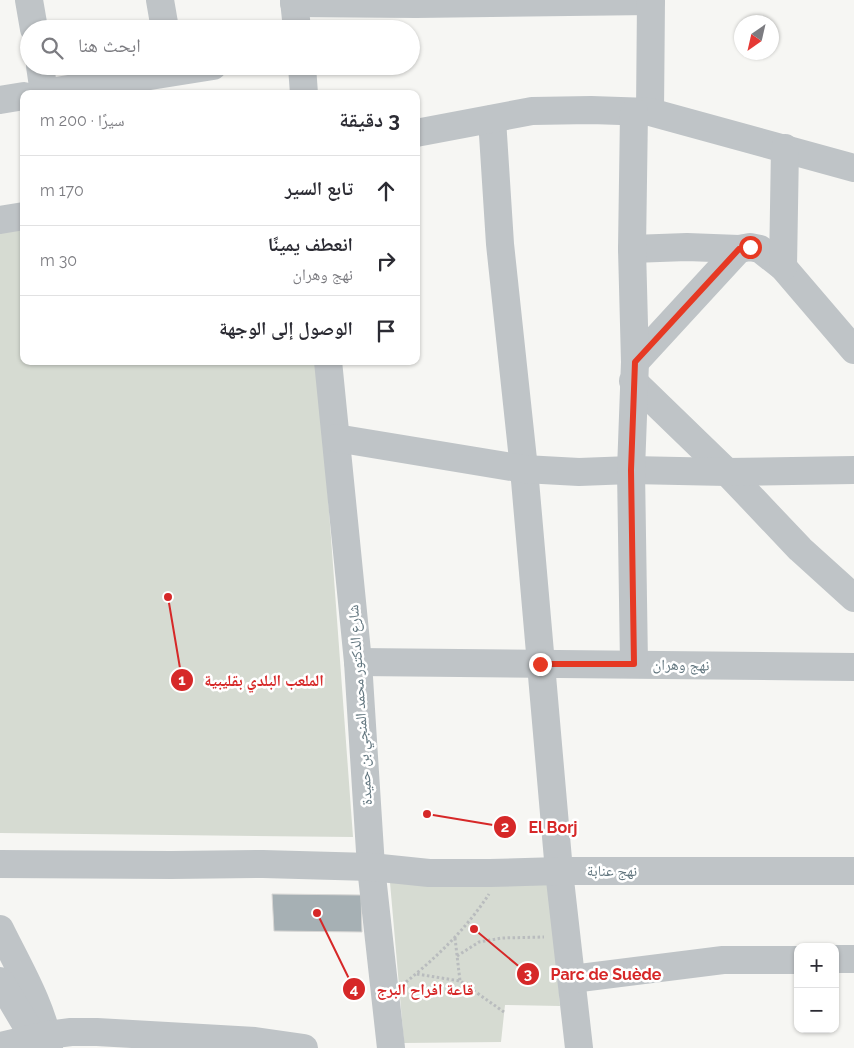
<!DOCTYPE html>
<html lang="ar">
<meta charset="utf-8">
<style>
:root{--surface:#fff;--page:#f7f7f7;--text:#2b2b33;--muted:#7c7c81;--line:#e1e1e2}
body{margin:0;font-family:Raleway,"Noto Naskh Arabic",sans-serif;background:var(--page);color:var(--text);direction:rtl}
.controls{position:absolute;right:15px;bottom:15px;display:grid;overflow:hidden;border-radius:10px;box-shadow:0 1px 4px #0004}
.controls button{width:45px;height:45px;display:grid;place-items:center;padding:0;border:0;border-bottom:1px solid var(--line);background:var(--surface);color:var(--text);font:25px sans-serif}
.compass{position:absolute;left:734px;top:15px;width:45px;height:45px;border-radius:50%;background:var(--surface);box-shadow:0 1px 4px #0004;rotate:214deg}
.stop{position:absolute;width:15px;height:15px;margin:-11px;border:4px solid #e63923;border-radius:50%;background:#fff}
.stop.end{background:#e63923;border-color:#fff;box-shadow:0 1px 5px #0008}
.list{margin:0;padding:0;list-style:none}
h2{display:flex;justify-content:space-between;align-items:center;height:65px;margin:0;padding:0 20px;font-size:21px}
h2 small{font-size:16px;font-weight:400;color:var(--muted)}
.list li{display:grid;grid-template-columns:32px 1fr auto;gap:15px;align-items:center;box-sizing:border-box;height:70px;padding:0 20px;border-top:1px solid var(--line)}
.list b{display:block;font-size:19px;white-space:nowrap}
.list p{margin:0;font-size:16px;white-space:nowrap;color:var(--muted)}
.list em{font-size:16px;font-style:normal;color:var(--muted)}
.icon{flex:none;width:28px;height:28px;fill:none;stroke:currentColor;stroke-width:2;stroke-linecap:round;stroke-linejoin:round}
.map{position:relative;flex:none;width:854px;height:1048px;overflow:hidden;direction:ltr}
.search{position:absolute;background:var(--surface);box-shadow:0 1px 4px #0004;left:20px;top:20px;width:400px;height:55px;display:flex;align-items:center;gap:12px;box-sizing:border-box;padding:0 18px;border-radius:28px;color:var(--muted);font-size:19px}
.panel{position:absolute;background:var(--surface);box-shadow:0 1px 4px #0004;left:20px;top:90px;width:400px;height:275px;border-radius:10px;direction:rtl}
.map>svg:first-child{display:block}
</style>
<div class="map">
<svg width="854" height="1048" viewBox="0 0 854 1048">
<rect width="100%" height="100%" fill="#f6f6f3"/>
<g fill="#d6dbd2">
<polygon points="24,218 24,361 318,361 353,837 0,833 0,222"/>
<polygon points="550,869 560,1006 505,1005 501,1042 404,1043 389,871"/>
</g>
<polygon fill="#a6b0b4" stroke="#d8d7d5" points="272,894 361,895 362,932 274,931"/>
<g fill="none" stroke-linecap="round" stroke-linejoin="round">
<g stroke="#b9bcbe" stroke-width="3" stroke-dasharray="2.5 2.5" stroke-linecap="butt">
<polyline points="455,938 460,981"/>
<polyline points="457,956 479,942 502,938 544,937"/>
<polyline points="417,974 460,981 504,1012"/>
<path d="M406,982C437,957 467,928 489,894"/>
</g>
<g stroke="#bfc4c7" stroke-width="28">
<polyline points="29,0 34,29"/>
<polyline points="160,0 165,29"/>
<polyline points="294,0 297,29"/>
<polyline points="294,3 416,4 651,1"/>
<polyline points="40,66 44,93"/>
<polyline points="302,66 304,94"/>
<polyline points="37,94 213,66"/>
<polyline points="0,100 24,96"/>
<polyline points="650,112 651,0"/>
<polyline points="492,119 500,244 524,469 559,871 579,1048"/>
<polyline points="416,133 532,111 591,110 650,112 854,168"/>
<polyline points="0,220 24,216"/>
<polyline points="632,249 687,247 739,249 750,247 760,249 783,267 854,350"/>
<polyline points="783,267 785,148"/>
<polyline points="328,361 358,662 371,867 391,1048"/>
<polyline points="635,362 739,249"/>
<polyline points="633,381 727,472 800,549 854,598"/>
<polyline points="336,438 524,469 579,472 631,470 727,472 854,470"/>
<polyline points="358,662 854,667"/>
<polyline points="634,664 631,470 635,362 632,249 634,112"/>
<polyline points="0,864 171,865 263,864 371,867 429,873 490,873 559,871 854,871"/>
<path d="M0,929C17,964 44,1009 49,1048"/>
<polyline points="835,959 854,959"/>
<polyline points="572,979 723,960 798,960"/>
<polyline points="0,981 34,1038 42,1047"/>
<polyline points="0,1046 48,1035 71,1032 97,1032 255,1041 304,1048"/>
</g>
</g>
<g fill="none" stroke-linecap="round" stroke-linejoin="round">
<polyline stroke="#e63923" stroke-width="6" points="540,664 634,664 631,470 635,362 739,249 750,247"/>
</g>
<g text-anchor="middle" stroke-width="5" stroke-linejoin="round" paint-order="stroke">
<g font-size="15" fill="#61757e" stroke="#fff">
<text transform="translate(681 665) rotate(1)" y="5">نهج وهران</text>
<text transform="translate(360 705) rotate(-94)" y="5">شارع الدكتور محمد المنجي بن حميدة</text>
<text x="612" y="876">نهج عنابة</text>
</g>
</g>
<path fill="none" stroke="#d62828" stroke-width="2" d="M168 597L182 680M427 814L505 827M474 929L528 974M317 913L354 989"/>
<g fill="#d62828" stroke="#fff" stroke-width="2">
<circle cx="168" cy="597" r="5"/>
<circle cx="427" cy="814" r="5"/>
<circle cx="474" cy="929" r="5"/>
<circle cx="317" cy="913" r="5"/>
<circle cx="182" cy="680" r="12"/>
<circle cx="505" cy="827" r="12"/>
<circle cx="528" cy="974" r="12"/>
<circle cx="354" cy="989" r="12"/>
</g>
<g font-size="15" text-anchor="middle" font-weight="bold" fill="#fff">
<text x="182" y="685">1</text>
<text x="505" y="832">2</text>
<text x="528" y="979">3</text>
<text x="354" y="994">4</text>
</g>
<g font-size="16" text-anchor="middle" font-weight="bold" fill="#d62828" stroke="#fff" stroke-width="5" stroke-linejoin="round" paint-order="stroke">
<text x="264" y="686">الملعب البلدي بقليبية</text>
<text x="553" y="833">El Borj</text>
<text x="606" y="980">Parc de Suède</text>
<text x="425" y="995">قاعة افراح البرج</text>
</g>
</svg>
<div class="controls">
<button>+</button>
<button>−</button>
</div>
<svg class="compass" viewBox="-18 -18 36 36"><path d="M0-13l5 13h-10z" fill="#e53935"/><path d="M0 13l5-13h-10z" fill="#7c7c81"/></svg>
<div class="stop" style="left:750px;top:247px"></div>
<div class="stop end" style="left:540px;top:664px"></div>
<div class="search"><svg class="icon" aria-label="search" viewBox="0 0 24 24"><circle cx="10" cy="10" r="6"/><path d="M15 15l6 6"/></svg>ابحث هنا</div>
<section class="panel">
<h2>3 دقيقة<small>سيرًا · 200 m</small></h2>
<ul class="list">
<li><svg class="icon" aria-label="ahead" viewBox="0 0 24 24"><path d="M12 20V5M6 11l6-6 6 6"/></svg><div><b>تابع السير</b></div><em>170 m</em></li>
<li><svg class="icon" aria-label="right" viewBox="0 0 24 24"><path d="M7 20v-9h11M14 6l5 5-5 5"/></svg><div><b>انعطف يمينًا</b><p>نهج وهران</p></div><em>30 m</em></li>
<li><svg class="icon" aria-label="arrive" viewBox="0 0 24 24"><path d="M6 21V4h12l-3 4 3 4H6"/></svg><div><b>الوصول إلى الوجهة</b></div></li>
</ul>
</section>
</div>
